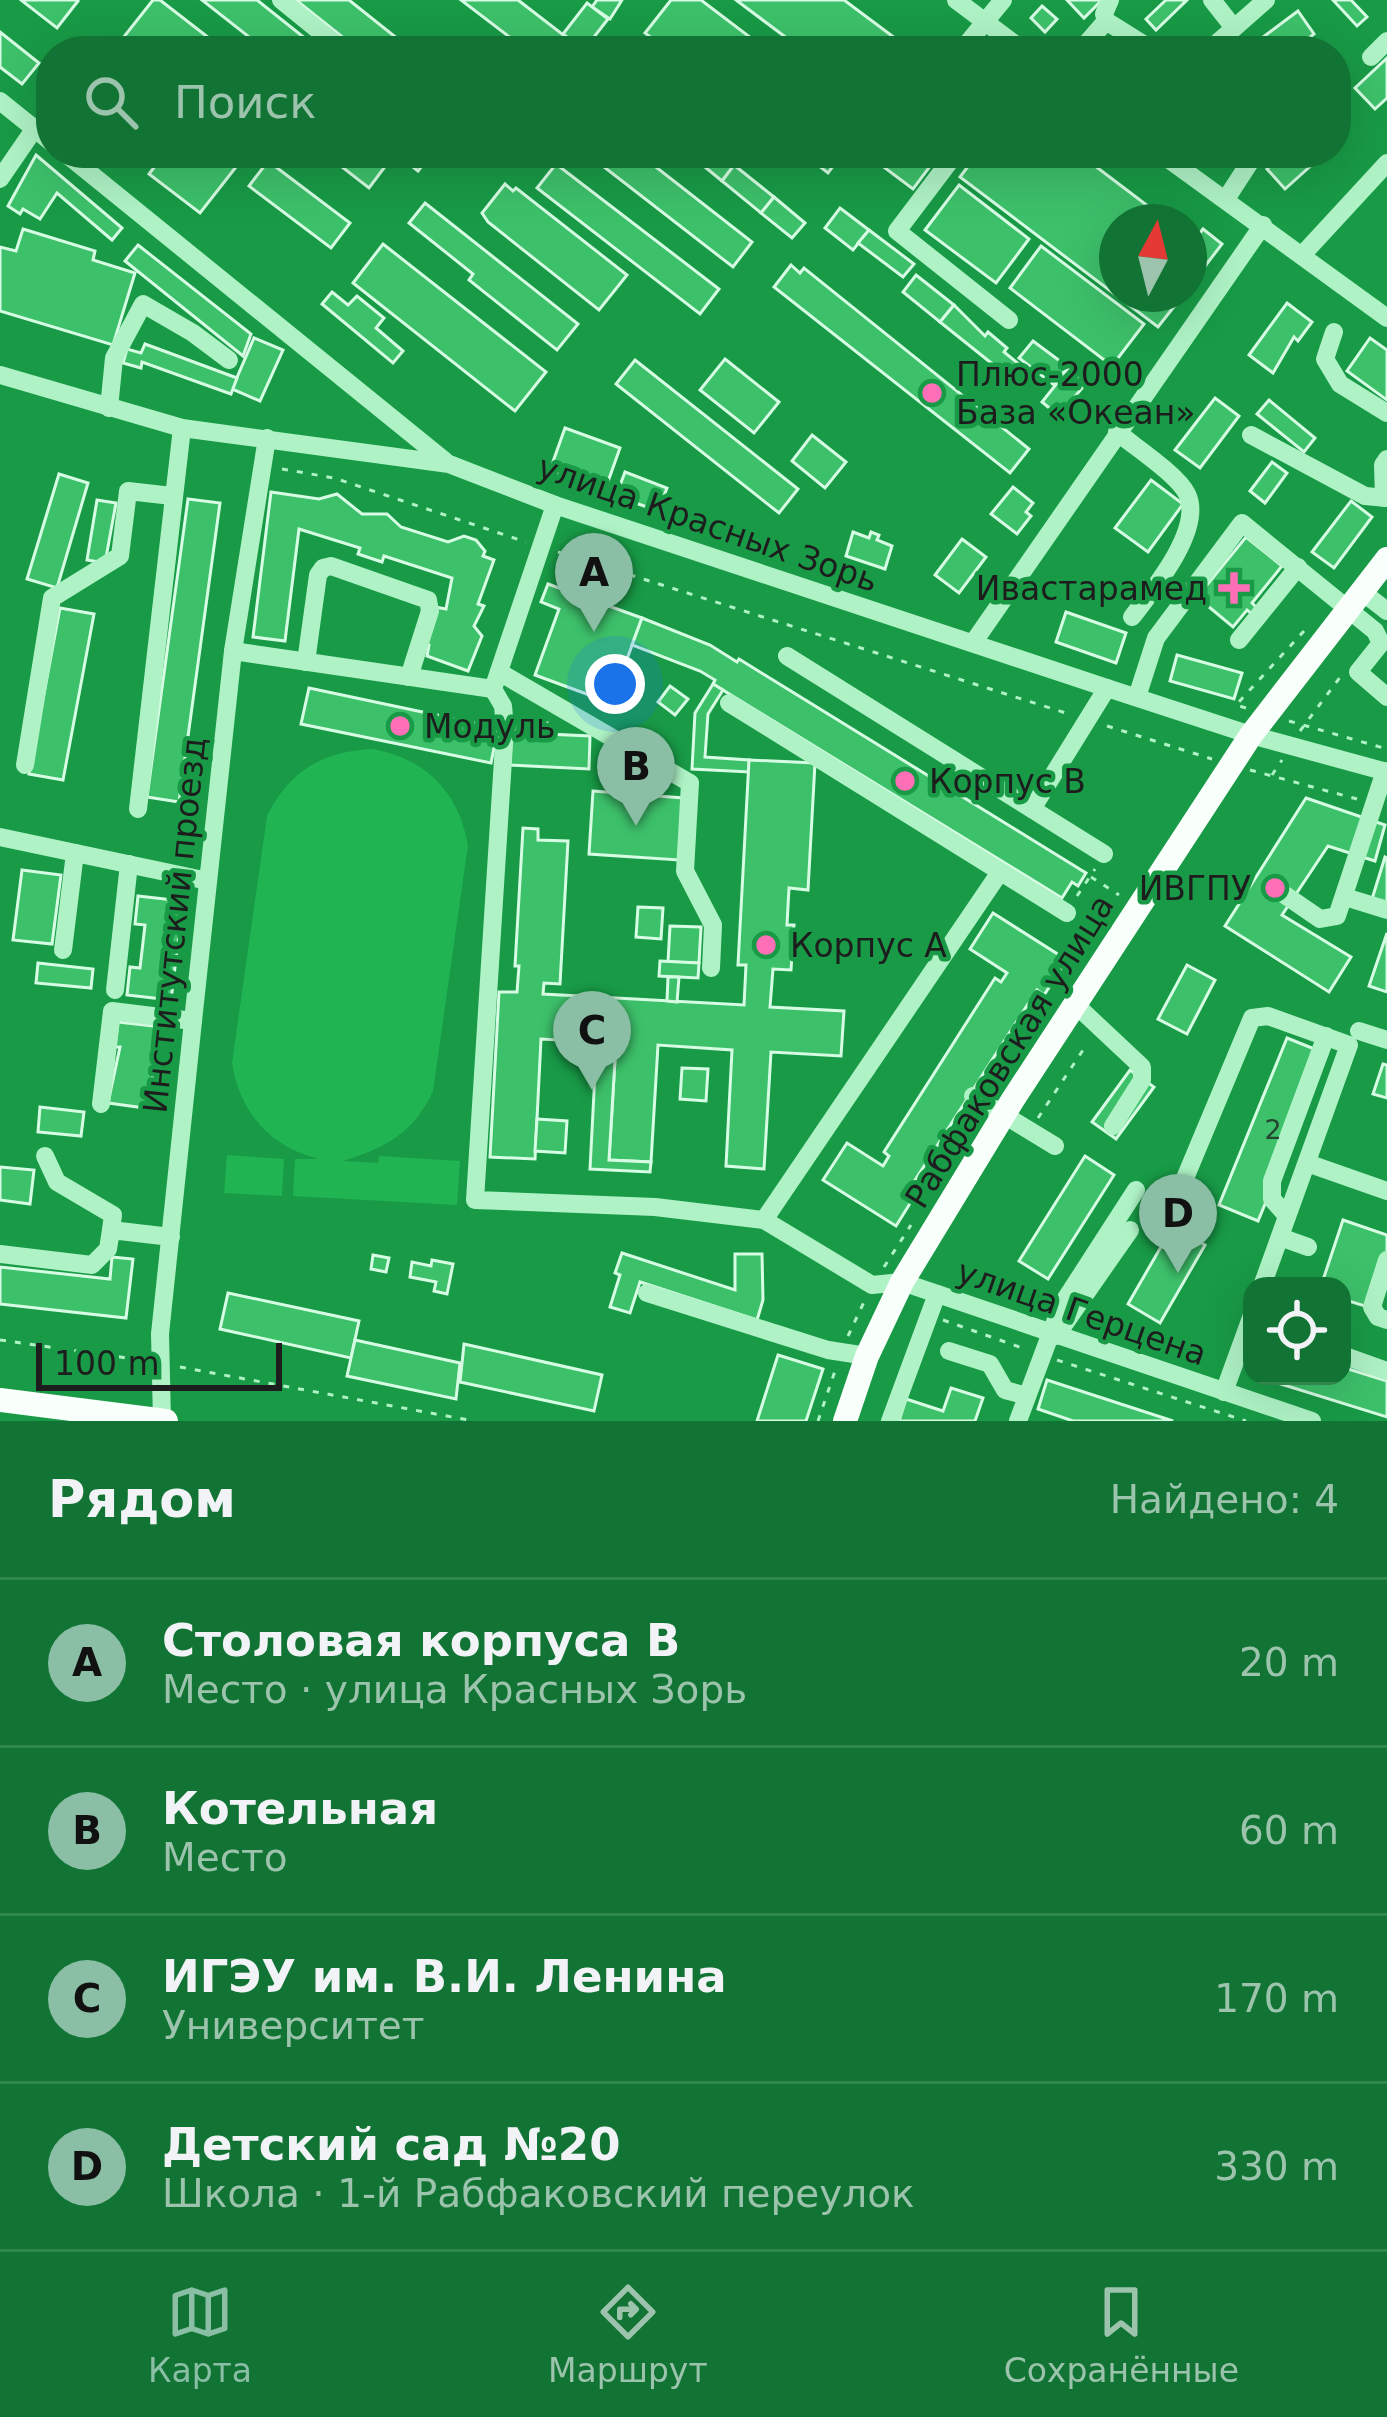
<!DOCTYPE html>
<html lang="ru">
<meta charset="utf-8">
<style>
:root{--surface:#127434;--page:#1b793c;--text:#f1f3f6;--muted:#9cc3ac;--line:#31864f;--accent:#8abfa5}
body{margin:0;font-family:"DejaVu Sans",sans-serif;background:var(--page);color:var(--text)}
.controls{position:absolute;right:36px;bottom:36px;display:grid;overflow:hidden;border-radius:24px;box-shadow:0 12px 48px #0002}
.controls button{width:108px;height:108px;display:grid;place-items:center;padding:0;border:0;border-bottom:3px solid var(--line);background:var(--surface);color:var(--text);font:60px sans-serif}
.compass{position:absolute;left:1099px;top:204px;width:108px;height:108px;border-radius:50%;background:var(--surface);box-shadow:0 12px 48px #0002;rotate:7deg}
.scale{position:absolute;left:36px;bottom:30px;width:246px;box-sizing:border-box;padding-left:12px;border:6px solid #1d1d1d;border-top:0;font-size:33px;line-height:42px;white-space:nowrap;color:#1d1d1d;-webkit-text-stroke:9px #189a46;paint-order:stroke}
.you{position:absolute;left:615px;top:684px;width:42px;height:42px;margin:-30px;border:9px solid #fff;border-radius:50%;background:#1a73e8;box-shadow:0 0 0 18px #1a73e833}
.badge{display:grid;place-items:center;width:78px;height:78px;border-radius:50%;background:var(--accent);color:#111;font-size:39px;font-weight:700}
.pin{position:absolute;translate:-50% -99px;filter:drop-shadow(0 3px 6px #0008)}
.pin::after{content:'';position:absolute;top:63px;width:42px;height:36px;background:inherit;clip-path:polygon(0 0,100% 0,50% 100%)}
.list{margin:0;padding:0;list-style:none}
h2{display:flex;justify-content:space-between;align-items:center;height:156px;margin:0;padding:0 48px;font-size:51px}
h2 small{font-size:39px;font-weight:400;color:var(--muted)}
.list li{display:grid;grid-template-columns:78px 1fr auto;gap:36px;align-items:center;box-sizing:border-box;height:168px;padding:0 48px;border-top:3px solid var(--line)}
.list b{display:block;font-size:45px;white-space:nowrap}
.list p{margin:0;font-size:39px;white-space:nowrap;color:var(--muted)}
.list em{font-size:39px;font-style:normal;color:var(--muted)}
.icon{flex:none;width:66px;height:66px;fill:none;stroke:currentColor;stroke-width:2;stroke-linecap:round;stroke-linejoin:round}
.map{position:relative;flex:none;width:1387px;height:1421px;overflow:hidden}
.search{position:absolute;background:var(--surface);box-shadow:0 12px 48px #0002;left:36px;right:36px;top:36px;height:132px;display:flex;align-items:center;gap:30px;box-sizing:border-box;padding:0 42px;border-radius:48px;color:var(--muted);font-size:45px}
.sheet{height:828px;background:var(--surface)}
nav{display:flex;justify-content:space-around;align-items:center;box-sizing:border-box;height:168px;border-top:3px solid var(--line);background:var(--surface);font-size:33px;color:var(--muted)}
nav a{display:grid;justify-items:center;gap:6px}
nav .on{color:var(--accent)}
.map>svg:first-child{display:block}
</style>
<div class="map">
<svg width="1387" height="1421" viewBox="0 0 1387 1421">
<rect width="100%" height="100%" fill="#189a46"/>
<g fill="#21b453">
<path d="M373,749C426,759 458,791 468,845L433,1091C414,1133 385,1148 343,1161L378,1163L379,1156L460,1161L457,1205L293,1196L295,1159H319C270,1147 240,1113 232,1063L267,816C289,771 323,751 373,749Z"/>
<polygon points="227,1155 284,1159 282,1196 224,1193"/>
</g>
<g fill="#3dc06a" stroke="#d6fce3" stroke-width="3">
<polygon points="21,0 77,0 78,1 57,28"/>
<polygon points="153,0 160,0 209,38 198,51 120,51 115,48"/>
<polygon points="202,0 257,0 321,51 267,51"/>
<polygon points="296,0 349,0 413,51 360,51"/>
<polygon points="461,0 518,0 579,47 576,51 528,51"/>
<polygon points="597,0 622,0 610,19 592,7"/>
<polygon points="671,0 701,0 768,51 669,51 645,33"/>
<polygon points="736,0 844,0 911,50 804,51"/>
<polygon points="1067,0 1100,0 1101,1 1084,18"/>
<polygon points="1166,0 1187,0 1156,30 1146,19"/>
<polygon points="1333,0 1351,0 1367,17 1357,26"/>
<polygon points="587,3 608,19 584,50 563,34"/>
<polygon points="1042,6 1057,19 1045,32 1031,18"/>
<polygon points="1298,11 1314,34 1292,51 1255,51 1251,46"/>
<polygon points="0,32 39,63 22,84 0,67"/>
<polygon points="1387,58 1387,98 1375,109 1355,88"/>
<polygon points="165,153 247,153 200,213 149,174"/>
<polygon points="324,153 373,153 387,164 369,188"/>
<polygon points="396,153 432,153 418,171"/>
<polygon points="586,153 638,153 752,242 733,267"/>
<polygon points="688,153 715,153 733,167 722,181"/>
<polygon points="802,153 843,153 828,173"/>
<polygon points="865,153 916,153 931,165 913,189"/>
<polygon points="978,153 1078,153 1169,222 1117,222 1117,294 1184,294 1158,327 960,177"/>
<polygon points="1284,153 1325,153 1285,189 1267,169"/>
<polygon points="36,155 122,228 112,240 57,193 40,219 23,209 20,214 8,206"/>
<polygon points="268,161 350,223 331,248 249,186"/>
<polygon points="556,164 719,289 700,314 537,188"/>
<polygon points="734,165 774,197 761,213 722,181"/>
<polygon points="505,184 513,191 516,188 627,275 599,310 488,222 482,213"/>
<polygon points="959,185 1029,239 996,283 925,230"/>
<polygon points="774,197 805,223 792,238 761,213"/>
<polygon points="425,203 578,324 557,350 469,280 473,274 409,223"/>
<polygon points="840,208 869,230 853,250 825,228"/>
<polygon points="23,229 95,251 93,260 135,273 113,345 0,311 0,247 16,251"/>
<polygon points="1203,229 1222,244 1189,287 1189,237 1194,241"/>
<polygon points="869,230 914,264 903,277 858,243"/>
<polygon points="383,244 546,372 515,411 353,283"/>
<polygon points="138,245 251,334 243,356 125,261"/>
<polygon points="1041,246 1144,324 1112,366 1010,288"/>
<polygon points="791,265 800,273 804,268 1029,449 1010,473 774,287"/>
<polygon points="916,275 954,305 940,322 903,292"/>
<polygon points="332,292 348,305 357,296 384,318 376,328 403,351 393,363 322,304"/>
<polygon points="1287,303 1312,322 1298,341 1294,337 1273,373 1249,355"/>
<polygon points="954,305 985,336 988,332 1007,348 1004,352 1020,365 1010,378 940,322"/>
<polygon points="254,338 283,350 260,401 232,389"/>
<polygon points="1370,338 1387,350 1387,400 1347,371"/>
<polygon points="1033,341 1068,367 1054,385 1019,358"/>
<polygon points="145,344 237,378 231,394 142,362 141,368 123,363 127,349 141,353"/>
<polygon points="725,359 779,402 754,433 700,390"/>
<polygon points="635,360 798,489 779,513 616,384"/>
<polygon points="1069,368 1087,382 1059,416 1042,402"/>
<polygon points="1215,398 1239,416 1200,468 1175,450"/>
<polygon points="1269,400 1315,438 1304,452 1257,414"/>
<polygon points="565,428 620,448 605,490 550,470"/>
<polygon points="812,435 846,462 825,488 792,461"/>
<polygon points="1272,462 1287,473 1265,503 1250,491"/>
<polygon points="625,472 667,488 658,511 616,496"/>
<polygon points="59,474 88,483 57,588 27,579"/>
<polygon points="1151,480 1183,504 1148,552 1115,528"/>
<polygon points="1013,487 1033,503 1026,512 1031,516 1017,534 991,514"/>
<polygon points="271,492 319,499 337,494 362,514 387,514 401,527 448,542 464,536 476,540 485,551 483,556 494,560 478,604 484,606 474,626 482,636 468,671 427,656 429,645 424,643 435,607 446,609 452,578 384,556 382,562 358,554 360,548 299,529 285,641 253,637"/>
<polygon points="188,499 220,503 179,802 147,797"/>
<polygon points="97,500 116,503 105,563 87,560"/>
<polygon points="1351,501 1372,517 1334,568 1312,552"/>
<polygon points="853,532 869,538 871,532 879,535 877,540 892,546 885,569 846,556"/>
<polygon points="1246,537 1282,566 1252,603 1257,608 1252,614 1247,610 1233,627 1197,597"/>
<polygon points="962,539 986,557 959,593 935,575"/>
<polygon points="548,584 642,618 611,703 535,675 559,609 541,602"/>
<polygon points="60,608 94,614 63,780 29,774"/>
<polygon points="1066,612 1126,633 1116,663 1056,642"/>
<polygon points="642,618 710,645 737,662 739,659 1086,873 1078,886 1072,882 1062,898 713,684 715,680 700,671 632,645"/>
<polygon points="1177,655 1242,673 1234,699 1170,681"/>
<polygon points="713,684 723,690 708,714 705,757 749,760 749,772 692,769 695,713"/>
<polygon points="670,686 688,699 675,715 658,702"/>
<polygon points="309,688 498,728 491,763 301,724"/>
<polygon points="512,722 547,723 547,734 590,736 589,769 510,765"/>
<polygon points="749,760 815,763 808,890 789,888 787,925 794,925 791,970 773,969 770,1007 844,1011 841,1056 771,1052 764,1169 726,1166 732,1050 658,1045 651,1162 609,1160 616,1043 541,1039 535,1159 490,1157 499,992 517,992 519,966 515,966 523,828 538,829 538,840 568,841 560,984 544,983 543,994 744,1005 746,965 738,965"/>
<polygon points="593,791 683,798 679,860 589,854"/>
<polygon points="1306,798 1385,825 1375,861 1328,846 1282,915 1351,957 1329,992 1225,926"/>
<polygon points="1385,857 1387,858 1387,904 1372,899"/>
<polygon points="22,870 61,875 52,944 13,940"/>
<polygon points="138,896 183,901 171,1000 127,995 130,967 140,968 145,925 135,924"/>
<polygon points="638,907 663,908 661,939 636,937"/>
<polygon points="993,913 1067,960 1044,995 1037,990 912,1185 919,1189 896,1226 823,1180 847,1143 883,1166 889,1156 884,1152 995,978 1001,982 1007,973 970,949"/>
<polygon points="670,926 701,927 699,963 668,962"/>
<polygon points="1387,933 1387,992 1369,986"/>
<polygon points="660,961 699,963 698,978 659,976"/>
<polygon points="38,963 93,969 91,988 36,983"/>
<polygon points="1187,965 1215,980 1187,1034 1158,1019"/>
<polygon points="668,977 679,977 677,1002 667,1001"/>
<polygon points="118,1022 162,1027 151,1085 155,1086 152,1109 108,1103 120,1047 115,1047"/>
<polygon points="1287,1038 1327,1054 1258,1221 1219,1205"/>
<polygon points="576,1041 616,1043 609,1160 651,1162 650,1172 590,1169 596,1054 575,1053"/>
<polygon points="1383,1064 1387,1065 1387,1098 1373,1094"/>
<polygon points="682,1068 708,1069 706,1101 680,1099"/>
<polygon points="1130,1070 1154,1087 1116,1139 1092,1122"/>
<polygon points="40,1107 84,1112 81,1136 38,1132"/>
<polygon points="537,1119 567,1121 565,1153 535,1151"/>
<polygon points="1085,1156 1114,1175 1048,1279 1019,1261"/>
<polygon points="0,1167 34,1170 30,1204 0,1200"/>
<polygon points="1343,1220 1387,1235 1387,1252 1368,1307 1342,1299 1342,1286 1321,1286"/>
<polygon points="1173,1226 1205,1245 1160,1323 1128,1304"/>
<polygon points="622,1253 735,1290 735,1254 762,1254 763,1300 757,1320 640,1282 630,1313 610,1307 620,1275 615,1273"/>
<polygon points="373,1255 389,1258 386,1272 371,1269"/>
<polygon points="112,1257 133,1259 126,1318 0,1304 0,1267 110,1279"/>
<polygon points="432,1260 453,1264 447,1294 434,1291 436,1282 410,1277 412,1262 431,1266"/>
<polygon points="228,1293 359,1321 351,1358 220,1329"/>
<polygon points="355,1340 460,1363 456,1399 347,1376"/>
<polygon points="464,1344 602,1375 594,1411 460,1382"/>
<polygon points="778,1355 823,1369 806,1421 757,1421"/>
<polygon points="1342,1367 1387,1381 1387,1417 1265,1379 1342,1376"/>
<polygon points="1047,1380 1173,1421 1073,1421 1038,1409"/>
<polygon points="951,1388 983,1398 975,1421 899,1421 906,1399 943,1411"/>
</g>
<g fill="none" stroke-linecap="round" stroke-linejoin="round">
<g stroke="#aef2c5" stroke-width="3" stroke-dasharray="6 9" stroke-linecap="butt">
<polyline points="282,469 334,478 526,542"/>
<polyline points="558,552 1069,714"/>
<polyline points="1246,708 1236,705 1304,631"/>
<polyline points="1289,721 1387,749"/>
<polyline points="1107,726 1212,759"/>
<polyline points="1300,731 1341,676"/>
<polyline points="1250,770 1357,799"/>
<polyline points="1272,775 1282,760"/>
<polyline points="1091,877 1119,895"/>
<polyline points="1077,896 1095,869"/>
<polyline points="1038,1118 1085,1047"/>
<polyline points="884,1267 911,1225"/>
<polyline points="943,1320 1025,1349"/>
<polyline points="848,1336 864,1302"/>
<polyline points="0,1340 141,1360"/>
<polyline points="1057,1360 1246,1421"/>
<polyline points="180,1367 474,1421"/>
<polyline points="818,1421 836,1368"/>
</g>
<g stroke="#aef2c5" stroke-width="18">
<polyline points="281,0 344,51"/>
<polyline points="956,0 1024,51"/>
<polyline points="1212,0 1234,28"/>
<polyline points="1106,21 1154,51"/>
<polyline points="961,51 1003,0"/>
<polyline points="1080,51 1106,21 1104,14 1110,0"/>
<polyline points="1208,51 1266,0"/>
<polyline points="1371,57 1387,41"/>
<polyline points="0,101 51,142"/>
<polyline points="65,153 445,461"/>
<polyline points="956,153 897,231 1009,320"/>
<polyline points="1160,153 1387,318"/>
<polyline points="0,179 35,128"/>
<polyline points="1226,199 1250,162 1262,153"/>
<polyline points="1303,254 1387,163"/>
<polyline points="1334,332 1325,359 1340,384 1387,413"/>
<polyline points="0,375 182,428 449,464 555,505 1107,688 1251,735 1387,772"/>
<polyline points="109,408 114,358 143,304 193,333 229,360"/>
<path d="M1117,432C1135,447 1178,475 1187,494C1204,529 1153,590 1132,617"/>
<polyline points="1251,435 1365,496 1387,498"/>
<polyline points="1384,498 1383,465 1387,459"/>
<polyline points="555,505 493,689 503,706 505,728 475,1200 655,1207 764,1220 872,1285 902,1282 1312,1421"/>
<polyline points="1361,591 1387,611"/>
<polyline points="1239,640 1298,567"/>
<polyline points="973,643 1263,225"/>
<polyline points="233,651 493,689"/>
<polyline points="787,656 1104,854"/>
<polyline points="306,662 318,575 323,568 331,566 428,600 430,611 409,677"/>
<polyline points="499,672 690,783 685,871 713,925 711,968"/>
<polyline points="1137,697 1156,638 1242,523 1375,631 1381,643 1358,672 1387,697"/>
<polyline points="729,703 1067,913"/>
<polyline points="25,765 52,598 120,556 128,491 172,496"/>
<polyline points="138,809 182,428"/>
<polyline points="1032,809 1107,688"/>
<polyline points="0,837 208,881"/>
<polyline points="1285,895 1320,919 1337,916 1385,771"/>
<polyline points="1345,897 1387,910"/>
<polyline points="63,950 75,853"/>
<polyline points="115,990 129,864"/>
<polyline points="1077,1006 1142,1067 1142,1080 1113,1126"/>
<polyline points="1359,1031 1387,1040"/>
<polyline points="973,1096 1055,1146"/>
<polyline points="101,1104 112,1011 193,1021"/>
<polyline points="45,1156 57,1182 113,1215 111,1230"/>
<polyline points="1307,1163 1387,1191"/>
<polyline points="1183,1183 1252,1018 1268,1016 1349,1045 1262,1286"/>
<polyline points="1287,1216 1272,1199 1272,1181 1326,1036"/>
<polyline points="764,1220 1000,872"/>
<polyline points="1280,1237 1308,1247"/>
<polyline points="0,1254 92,1265 108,1249 111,1230 171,1237"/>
<polyline points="1387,1260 1372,1307 1378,1317 1387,1320"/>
<polyline points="647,1293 828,1350 867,1356"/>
<polyline points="1056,1336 1130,1230"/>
<polyline points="949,1351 990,1364 1005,1390 1027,1396"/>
<polyline points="1342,1355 1387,1371"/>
<polyline points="1224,1392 1252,1315"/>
<polyline points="162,1421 160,1334 193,1021 233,651 267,438"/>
<polyline points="890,1421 937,1294"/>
<polyline points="1018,1421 1061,1306 1136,1190"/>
</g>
<g stroke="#f9fffb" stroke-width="24">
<polyline points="0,1400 166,1421"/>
<polyline points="845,1421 867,1356 902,1282 1012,1101 1251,735 1387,559"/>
</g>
</g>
<g fill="#ff6fb7" stroke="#189a46" stroke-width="4.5">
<circle cx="932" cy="393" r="12"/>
<path d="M1228 570h12v12h12v12h-12v12h-12v-12h-12v-12h12z"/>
<circle cx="400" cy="726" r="12"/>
<circle cx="905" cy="781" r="12"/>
<circle cx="1275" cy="888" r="12"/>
<circle cx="766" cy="945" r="12"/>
</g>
<g text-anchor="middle" stroke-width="9" stroke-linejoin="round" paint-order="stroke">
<g font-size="27" fill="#254630">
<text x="1273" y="1139">2</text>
</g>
<g font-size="33" fill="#1d1d1d" stroke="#189a46" text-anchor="start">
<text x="956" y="386">Плюс-2000<tspan x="956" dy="38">База «Океан»</tspan></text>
<text x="1207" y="600" text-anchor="end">Ивастарамед</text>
<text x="424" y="738">Модуль</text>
<text x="929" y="793">Корпус В</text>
<text x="1251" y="900" text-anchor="end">ИВГПУ</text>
<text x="790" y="957">Корпус А</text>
</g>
<g font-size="33" fill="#1d1d1d" stroke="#189a46">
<text transform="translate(708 523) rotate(19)" y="12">улица Красных Зорь</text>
<text transform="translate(174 925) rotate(-84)" y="12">Институтский проезд</text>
<text transform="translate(1009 1051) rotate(-58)" y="12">Рабфаковская улица</text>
<text transform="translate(1082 1312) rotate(19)" y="12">улица Герцена</text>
</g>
</g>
</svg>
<div class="controls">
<button><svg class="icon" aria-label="locate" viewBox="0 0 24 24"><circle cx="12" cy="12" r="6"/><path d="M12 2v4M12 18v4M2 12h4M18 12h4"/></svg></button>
</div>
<svg class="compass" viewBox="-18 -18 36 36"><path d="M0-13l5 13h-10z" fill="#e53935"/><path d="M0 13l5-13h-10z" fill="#9cc3ac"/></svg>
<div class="scale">100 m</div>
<div class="you"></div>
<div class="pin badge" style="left:594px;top:632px">A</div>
<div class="pin badge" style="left:636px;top:826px">B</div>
<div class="pin badge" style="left:592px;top:1090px">C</div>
<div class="pin badge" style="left:1178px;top:1273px">D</div>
<div class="search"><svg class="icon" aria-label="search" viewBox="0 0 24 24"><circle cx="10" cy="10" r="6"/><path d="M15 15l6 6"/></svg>Поиск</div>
</div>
<section class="sheet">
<h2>Рядом<small>Найдено: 4</small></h2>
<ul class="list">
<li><span class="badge">A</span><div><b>Столовая корпуса В</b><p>Место · улица Красных Зорь</p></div><em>20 m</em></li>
<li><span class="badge">B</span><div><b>Котельная</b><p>Место</p></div><em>60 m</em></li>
<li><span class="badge">C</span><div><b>ИГЭУ им. В.И. Ленина</b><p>Университет</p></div><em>170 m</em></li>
<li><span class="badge">D</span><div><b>Детский сад №20</b><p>Школа · 1-й Рабфаковский переулок</p></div><em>330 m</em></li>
</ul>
</section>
<nav>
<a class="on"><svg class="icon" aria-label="map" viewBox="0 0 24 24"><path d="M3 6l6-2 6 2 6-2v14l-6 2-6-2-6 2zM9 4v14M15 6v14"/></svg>Карта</a>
<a><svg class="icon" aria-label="directions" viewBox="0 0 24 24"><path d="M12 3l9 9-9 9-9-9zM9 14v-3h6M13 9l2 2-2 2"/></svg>Маршрут</a>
<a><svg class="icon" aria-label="saved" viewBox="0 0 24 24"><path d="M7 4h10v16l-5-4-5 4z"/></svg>Сохранённые</a>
</nav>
